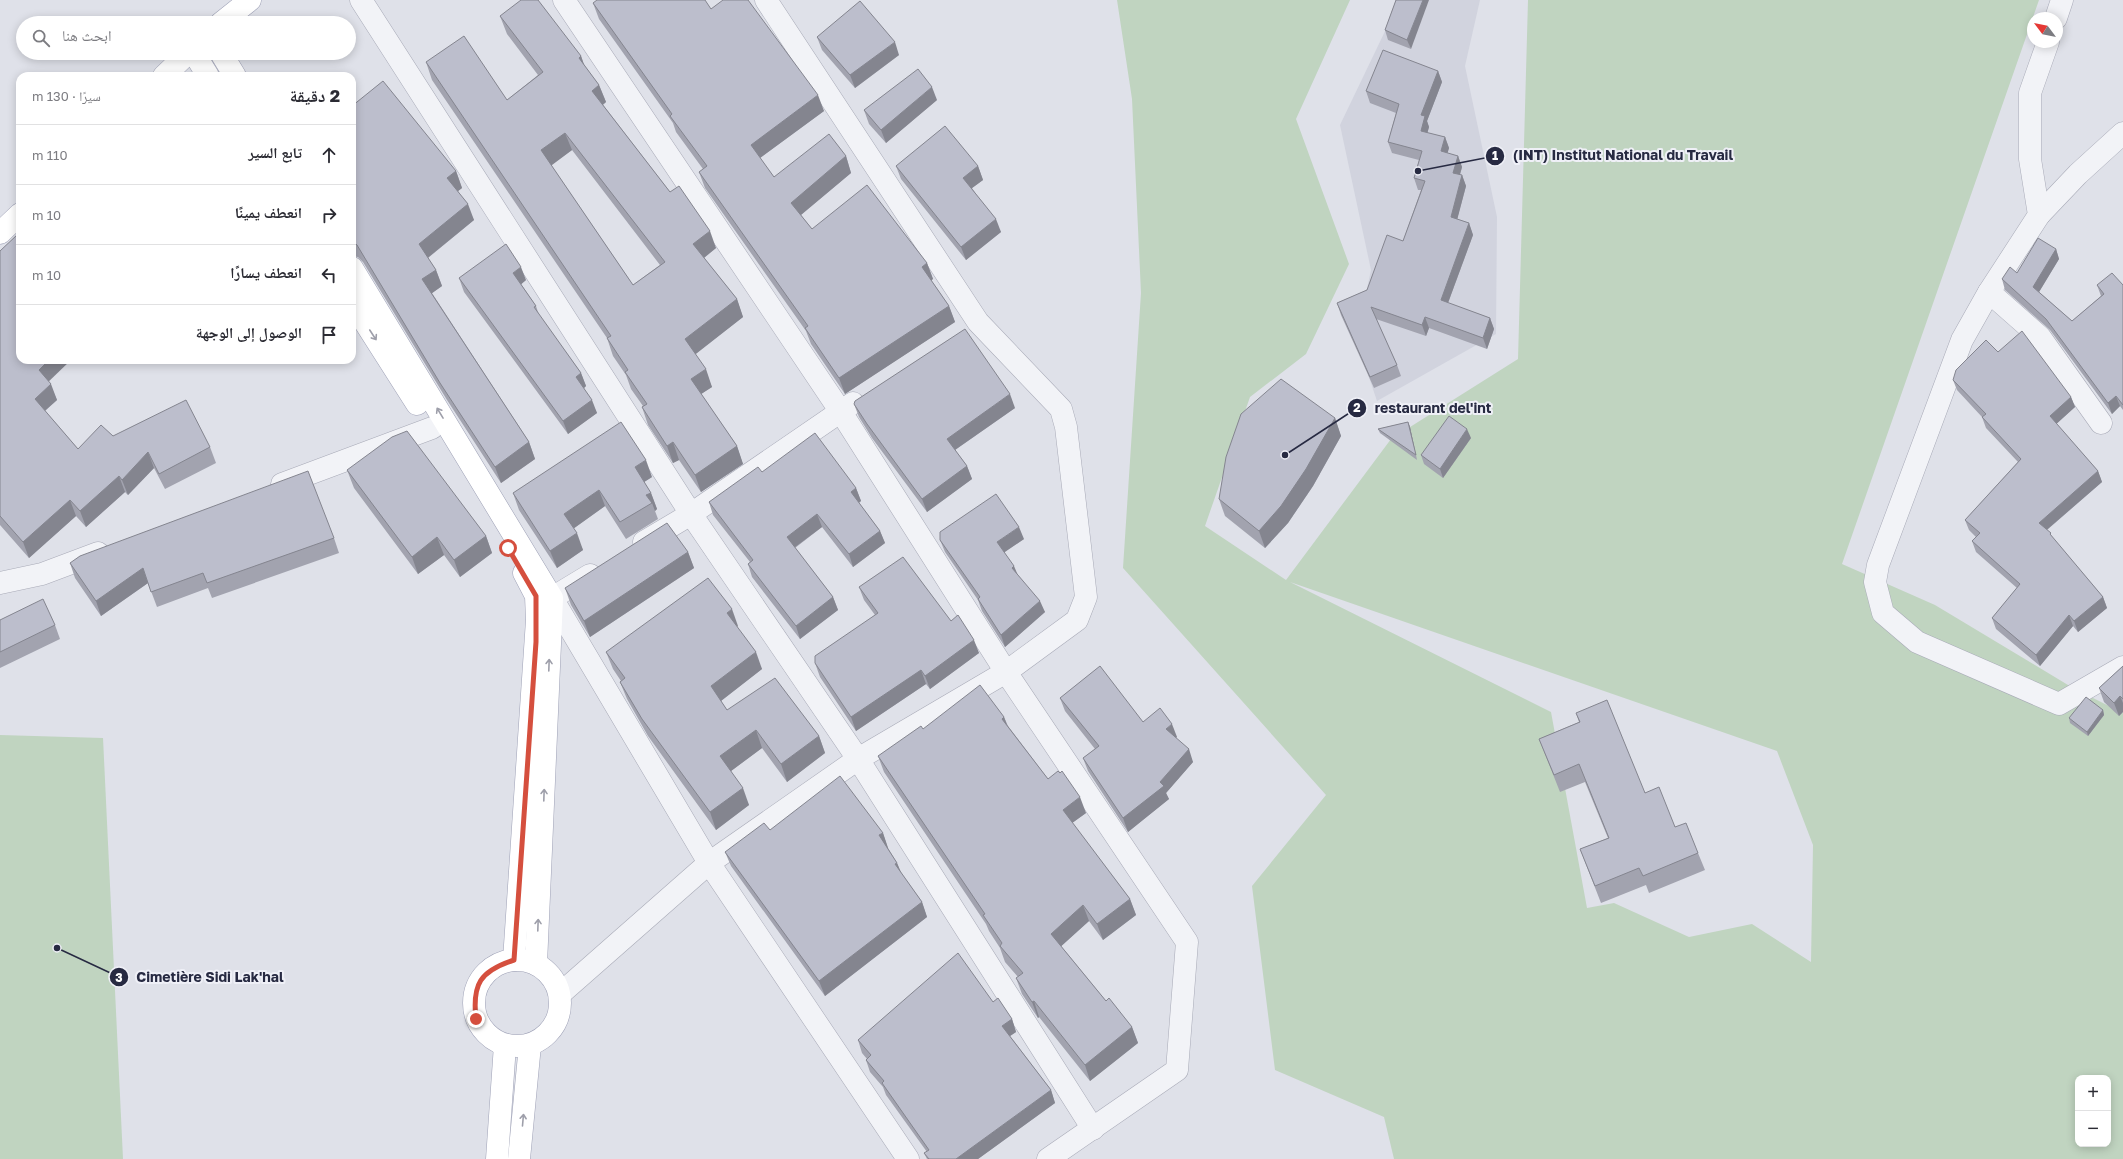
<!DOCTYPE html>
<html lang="ar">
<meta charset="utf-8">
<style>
:root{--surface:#fff;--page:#f2f2f3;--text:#2b2b33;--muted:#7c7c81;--line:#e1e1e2}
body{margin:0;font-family:"Golos Text","Noto Naskh Arabic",sans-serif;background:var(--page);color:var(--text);direction:rtl}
.controls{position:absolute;right:12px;bottom:12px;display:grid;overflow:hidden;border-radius:8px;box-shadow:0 2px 10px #0003}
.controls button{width:36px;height:36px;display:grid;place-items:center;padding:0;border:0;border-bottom:1px solid var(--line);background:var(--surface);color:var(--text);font:20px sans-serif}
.compass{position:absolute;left:2027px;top:12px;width:36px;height:36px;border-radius:50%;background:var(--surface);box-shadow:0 2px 10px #0003;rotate:302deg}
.stop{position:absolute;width:12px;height:12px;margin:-9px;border:3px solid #d54f3e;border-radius:50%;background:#fff}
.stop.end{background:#d54f3e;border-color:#fff;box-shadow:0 1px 4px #0008}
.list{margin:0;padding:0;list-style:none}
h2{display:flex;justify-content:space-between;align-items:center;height:52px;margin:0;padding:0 16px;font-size:17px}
h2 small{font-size:13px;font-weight:400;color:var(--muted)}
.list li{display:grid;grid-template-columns:26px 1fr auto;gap:12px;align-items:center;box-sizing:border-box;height:60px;padding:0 16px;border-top:1px solid var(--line)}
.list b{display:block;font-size:15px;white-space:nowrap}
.list em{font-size:13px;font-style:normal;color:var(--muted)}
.icon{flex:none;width:22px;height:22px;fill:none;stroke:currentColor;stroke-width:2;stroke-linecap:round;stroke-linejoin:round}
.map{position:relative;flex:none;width:2123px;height:1159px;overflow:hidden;direction:ltr}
.search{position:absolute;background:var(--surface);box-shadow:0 2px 10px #0003;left:16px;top:16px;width:340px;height:44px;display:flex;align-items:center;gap:10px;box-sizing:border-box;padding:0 14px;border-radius:22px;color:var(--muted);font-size:15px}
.panel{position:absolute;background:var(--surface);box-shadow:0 2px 10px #0003;left:16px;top:72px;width:340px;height:292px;border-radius:12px;direction:rtl}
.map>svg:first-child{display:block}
</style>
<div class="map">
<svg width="2123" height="1159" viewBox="0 0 2123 1159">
<rect width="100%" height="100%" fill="#dfe1e9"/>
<polygon fill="#d1d3de" points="1400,0 1480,0 1465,66 1497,217 1496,334 1377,401 1356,339 1371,270 1340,125"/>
<g fill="#c0d4c0" fill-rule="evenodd">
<path d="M1117,0H1350L1296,119L1349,264L1306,354L1250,397L1205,526L1286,580L1391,439L1518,359L1528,0H2039L1842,564L1935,605L2073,688L2123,713V1159H1394L1384,1117L1275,1070L1252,886L1326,795L1123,568L1141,293L1132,99ZM1290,582L1777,751L1813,845L1811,962L1752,924L1689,937L1614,903L1587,908L1551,712ZM2078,1078H2108V1144H2078Z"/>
<polygon points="0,735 103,738 123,1159 0,1159"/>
</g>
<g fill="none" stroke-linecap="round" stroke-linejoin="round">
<defs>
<g id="minor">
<polyline points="361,0 691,514 858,759 1093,1129"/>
<polyline points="564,0 841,412 1006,672 1187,942 1177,1070 1048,1159"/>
<polyline points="2056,18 2062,0"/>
<polyline points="2039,215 2078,174 2123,133"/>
<polyline points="1989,292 2039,215 2030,159 2030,93 2048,42"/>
<polyline points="2101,423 2040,337 1989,292 1962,340 1878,565 1875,582 1883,613 1917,642 2059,704 2123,667"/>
<polyline points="282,484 432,428"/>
<polyline points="644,542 691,514 853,403"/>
<polyline points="590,575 552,598 709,863 908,1159"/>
<polyline points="0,583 42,574 98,553"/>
<polyline points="560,994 709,863 858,759 1006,672 1077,620 1086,597 1066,427 1061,409 978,322 766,0"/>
</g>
<g id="major">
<polyline points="221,23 250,0"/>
<polyline points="194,53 208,76"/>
<polyline points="221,53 235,76"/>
<polyline points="164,76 188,53"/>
<polyline points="0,233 20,214"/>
<polyline points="352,268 552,598 536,964"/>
<polyline points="352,302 417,404"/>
<polyline points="514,960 537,620 536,596 524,573"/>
<circle cx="517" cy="1003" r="43"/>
<polyline points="497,1159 505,1045"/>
<polyline points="519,1159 530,1045"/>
</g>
</defs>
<use href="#minor" stroke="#a8aab7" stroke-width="23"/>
<use href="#major" stroke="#9ea1b6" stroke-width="23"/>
<use href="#minor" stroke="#f2f3f7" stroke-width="22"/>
<use href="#major" stroke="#fff" stroke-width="22"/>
</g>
<g fill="#a2a3af" fill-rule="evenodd">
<polygon points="1396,0 1411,49 1388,40 1385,30"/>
<polygon points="593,3 711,9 824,111 760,158 774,177 846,156 851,173 801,215 812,229 927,263 933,279 931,280 949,306 955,322 845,394 811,344 806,331 705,188 699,172 703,169 676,132 673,123 599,19"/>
<path d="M500,16L581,56L584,65L599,85L606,102L603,105L670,192L716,248L704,258L737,299L743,317L695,354L712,387L701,394L737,446L743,464L701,492L679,460L673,463L648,425L642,407L643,406L631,389L626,375L613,356L607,338L432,80L426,62L507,100L538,75L507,34ZM572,150L660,265L633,285L551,165Z"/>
<polygon points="817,37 899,55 855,88 822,50"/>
<polygon points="1438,71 1442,82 1427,121 1429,127 1427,133 1445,137 1449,148 1447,153 1458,156 1462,167 1460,175 1462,175 1466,186 1457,219 1469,223 1473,235 1448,303 1490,318 1494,329 1487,349 1429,328 1426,336 1376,319 1397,365 1401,376 1374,388 1341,315 1337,303 1367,290 1403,241 1421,190 1418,190 1414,178 1419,160 1392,153 1388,142 1396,113 1370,103 1366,91"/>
<polygon points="937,100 886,143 869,124 864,110"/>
<polygon points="352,106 456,171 462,188 458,191 474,220 428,258 436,270 442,286 432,293 529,442 535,459 501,483 447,400 363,262 358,257 352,256"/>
<polygon points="896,166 978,166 983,180 972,188 1001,232 966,260 901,179"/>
<polygon points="2056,249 2059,259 2039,292 2072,321 2101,296 2097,285 2123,285 2123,410 2120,406 2112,414 2050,330 2005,290 2002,279 2017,273"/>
<polygon points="0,251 49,382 57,400 45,411 78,449 113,436 210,447 216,463 165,489 154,468 128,495 125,492 86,527 76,516 29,558 0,525"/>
<polygon points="459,278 526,280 521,284 536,306 539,315 581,373 586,386 584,388 597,413 568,434 464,292"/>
<polygon points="1998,352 2071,397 2075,407 2056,424 2098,471 2102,482 2047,530 2052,537 2103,597 2107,608 2078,632 2073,626 2040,666 1996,629 1992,618 2017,588 1976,552 1972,541 1976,537 1969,530 1965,520 2018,462 1986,428 1982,417 1957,390 1953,380"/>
<polygon points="854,404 1015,408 955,450 967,466 972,479 927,512 872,438 859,417"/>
<polygon points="1335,418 1341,436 1313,486 1288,523 1265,548 1225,516 1219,499"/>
<polygon points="1408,422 1410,427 1417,460 1380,433 1378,429"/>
<polygon points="1471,438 1443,478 1424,464 1421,455"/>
<polygon points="347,470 486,536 492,553 460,577 444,555 418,574 354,488"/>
<polygon points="762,472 856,488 861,501 859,503 880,531 885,543 853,567 822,527 795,548 833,597 838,610 800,639 752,577 748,564 750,562 713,515 709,502"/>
<polygon points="652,477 644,482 651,493 657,509 655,511 658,519 626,539 605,506 573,529 583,550 557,568 519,510 513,493"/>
<polygon points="334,538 339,553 212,598 208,588 157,607 148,583 101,616 75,578 70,563"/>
<polygon points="1024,539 1004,552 1017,574 1045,612 1005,647 982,611 978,600 945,552 940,540"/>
<polygon points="688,552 694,568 590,637 571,605 565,588"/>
<polygon points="859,587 951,621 979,653 930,689 926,684 856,731 820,677 815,663 875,615 864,600"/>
<polygon points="0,620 55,625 60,639 0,668"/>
<polygon points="738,626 737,627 762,669 721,701 727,710 819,736 825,753 787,782 762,748 731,771 749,805 716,830 648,736 627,699 620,682 621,681 613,669 606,652"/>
<polygon points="2123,666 2123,712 2119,716 2104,702 2099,688"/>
<polygon points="1060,698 1143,722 1177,737 1176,738 1193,762 1166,793 1169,799 1128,832 1088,771 1083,758 1095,749 1065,711"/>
<polygon points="2103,710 2104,715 2088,736 2070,723 2069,718"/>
<polygon points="1576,713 1675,827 1698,853 1705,870 1649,893 1646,885 1601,903 1580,849 1608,838 1585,782 1560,792 1539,739 1579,722"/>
<polygon points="1004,717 1008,726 1048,779 1086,813 1072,823 1130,899 1136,915 1103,940 1089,921 1061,946 1106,1001 1132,1027 1138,1043 1090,1081 1039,1017 1038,1018 1022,994 1016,978 1018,977 1005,962 1000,948 989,931 986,924 884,772 878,756 923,729"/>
<polygon points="770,830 883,833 888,848 897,863 901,873 922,902 927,917 825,996 731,866 725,852"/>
<polygon points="993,1002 1012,1019 1016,1032 1010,1036 1051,1090 1055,1103 978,1159 927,1159 924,1153 927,1152 886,1095 883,1087 870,1072 866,1060 867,1059 862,1053 858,1040"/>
</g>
<g fill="#84858f">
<polygon points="1423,0 1429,0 1411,49 1407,40"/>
<polygon points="895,42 899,55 855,88 850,75"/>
<polygon points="581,56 587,73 579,58"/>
<polygon points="1438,71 1442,82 1427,121 1429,127 1425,142 1421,131 1421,115"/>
<polygon points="599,85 606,102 598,108 592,91"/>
<polygon points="932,87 937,100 886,143 881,130"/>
<polygon points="818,95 824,111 756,161 751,145"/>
<polygon points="565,133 572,150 548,168 541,150"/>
<polygon points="1445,137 1449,148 1445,162 1441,151"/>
<polygon points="846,156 851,173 796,219 791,203"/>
<polygon points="1458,156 1462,167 1457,184 1453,173"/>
<polygon points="978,166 983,180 968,191 963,178"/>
<polygon points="456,171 462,188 453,195 447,178"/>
<polygon points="1462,175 1466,186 1455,228 1451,217"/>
<polygon points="468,204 474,220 425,260 419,244"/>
<polygon points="996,219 1001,232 966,260 961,247"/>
<polygon points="1469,223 1473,235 1445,311 1441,300"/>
<polygon points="710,231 716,248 700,261 693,244"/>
<polygon points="2056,249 2059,259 2036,297 2033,287"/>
<polygon points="927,263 933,279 928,283 922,267"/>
<polygon points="521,267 526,280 518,287 513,273"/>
<polygon points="436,270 442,286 428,296 422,279"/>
<polygon points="737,299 743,317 692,357 685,339"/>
<polygon points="949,306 955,322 845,394 839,378"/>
<polygon points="1425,317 1429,328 1426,336 1422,325"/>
<polygon points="1490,318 1494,329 1487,349 1483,338"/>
<polygon points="49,360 71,360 44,386 39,370"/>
<polygon points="706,369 712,387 698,396 691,379"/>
<polygon points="581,373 586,386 581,391 576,377"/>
<polygon points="51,384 57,400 40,415 35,399"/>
<polygon points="1010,394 1015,408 952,452 947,439"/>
<polygon points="2116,396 2120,406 2112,414 2108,403"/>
<polygon points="2071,397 2075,407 2053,427 2050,416"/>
<polygon points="592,400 597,413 568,434 563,421"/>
<polygon points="1335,418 1341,436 1313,486 1288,523 1265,548 1259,531"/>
<polygon points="1408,422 1410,427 1417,460 1416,455"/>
<polygon points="1467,429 1471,438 1443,478 1440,469"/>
<polygon points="529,442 535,459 501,483 495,467"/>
<polygon points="673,442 679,460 673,463 667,446"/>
<polygon points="737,446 743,464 701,492 695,475"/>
<polygon points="148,452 154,468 128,495 122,480"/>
<polygon points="646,460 652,477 641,484 635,467"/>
<polygon points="967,466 972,479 927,512 922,499"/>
<polygon points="2098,471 2102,482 2043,533 2039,523"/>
<polygon points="119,476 125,492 86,527 80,511"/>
<polygon points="856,488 861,501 855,505 851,492"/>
<polygon points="599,490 605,506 570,531 564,514"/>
<polygon points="651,493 657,509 655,511 652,503 646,495"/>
<polygon points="70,500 76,516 29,558 23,542"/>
<polygon points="817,514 822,527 791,550 787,537"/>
<polygon points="1019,527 1024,539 1002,554 997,542"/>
<polygon points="880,531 885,543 853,567 849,554"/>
<polygon points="577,533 583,550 557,568 550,551"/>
<polygon points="486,536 492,553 460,577 454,560"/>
<polygon points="437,537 444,555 418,574 412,557"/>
<polygon points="688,552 694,568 590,637 584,621"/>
<polygon points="1014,566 1019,578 1012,568"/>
<polygon points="143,568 148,583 101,616 96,601"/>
<polygon points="833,597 838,610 800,639 796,626"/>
<polygon points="2103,597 2107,608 2078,632 2074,621"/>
<polygon points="1040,601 1045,612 1005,647 1001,635"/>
<polygon points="732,609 738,626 733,630 727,613"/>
<polygon points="2069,615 2073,626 2040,666 2036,655"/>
<polygon points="974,640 979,653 930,689 925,676"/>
<polygon points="756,652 762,669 717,704 711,686"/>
<polygon points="921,670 926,684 856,731 851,717"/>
<polygon points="2120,696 2123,703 2123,712 2119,716 2114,703"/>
<polygon points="2103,710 2104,715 2088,736 2087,732"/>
<polygon points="1004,717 1010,733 1002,719"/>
<polygon points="1172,724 1177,737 1170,742 1166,729"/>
<polygon points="756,730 762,748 727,774 720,756"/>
<polygon points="819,736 825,753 787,782 781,764"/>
<polygon points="1189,749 1193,762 1166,793 1169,799 1128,832 1123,818 1160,782"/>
<polygon points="743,788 749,805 716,830 710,812"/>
<polygon points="1080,797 1086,813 1068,826 1063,810"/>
<polygon points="883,833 888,848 885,850 879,835"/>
<polygon points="897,863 903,877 895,864"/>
<polygon points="1130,899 1136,915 1103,940 1097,924"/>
<polygon points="922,902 927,917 825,996 819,981"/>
<polygon points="1083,905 1089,921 1057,950 1051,934"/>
<polygon points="1034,1001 1039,1017 1038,1018 1032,1002"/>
<polygon points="1012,1019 1016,1032 1007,1038 1002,1026"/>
<polygon points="1132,1027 1138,1043 1090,1081 1085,1065"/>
<polygon points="1051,1090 1055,1103 978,1159 956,1159"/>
</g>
<g fill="#bcbecc" stroke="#84858f" fill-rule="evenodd">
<path d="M521,0H538L581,56L579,58L599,85L592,91L670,192L679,186L710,231L693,244L737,299L685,339L706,369L691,379L737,446L695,475L673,442L667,446L642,407L647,404L625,372L628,370L607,338L611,336L426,62L464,36L507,100L543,72L500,16ZM565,133L665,262L633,285L541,150Z"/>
<polygon points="597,0 705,0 711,9 723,0 748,0 818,95 751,145 774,177 829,134 846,156 791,203 812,229 867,185 927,263 922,267 949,306 839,378 805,328 808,326 699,172 707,166 670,116 672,114 593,3"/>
<polygon points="1396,0 1423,0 1407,40 1385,30"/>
<polygon points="860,1 895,42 850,75 817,37"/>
<polygon points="1383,50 1438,71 1421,115 1425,116 1421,131 1445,137 1441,151 1458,156 1453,173 1462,175 1451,217 1469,223 1441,300 1490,318 1483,338 1425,317 1422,325 1371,307 1397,365 1370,377 1337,303 1367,290 1387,235 1403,241 1425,181 1414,178 1422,151 1388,142 1399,104 1366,91"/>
<polygon points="918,69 932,87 881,130 864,110"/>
<polygon points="383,81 456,171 447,178 468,204 419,244 436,270 422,279 529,442 495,467 440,383 357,245 352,241 352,106"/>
<polygon points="945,126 978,166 963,178 996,219 961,247 896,166"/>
<polygon points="18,234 20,237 20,360 49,360 39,370 51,384 35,399 78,449 101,425 113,436 186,400 210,447 159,474 148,452 122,480 119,476 80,511 70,500 23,542 0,516 0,251"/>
<polygon points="2038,238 2056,249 2033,287 2072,321 2104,294 2097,285 2112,273 2123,285 2123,405 2116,396 2108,403 2046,319 2002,279 2010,267 2017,273"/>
<polygon points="506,244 521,267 513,273 536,306 534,307 581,373 576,377 592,400 563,421 459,278"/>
<polygon points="965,329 1010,394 947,439 967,466 922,499 867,424 854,404 855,401"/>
<polygon points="2022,331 2071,397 2050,416 2098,471 2039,523 2051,533 2050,534 2103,597 2074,621 2069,615 2036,655 1992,618 2020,584 1972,541 1980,533 1965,520 2021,459 1982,417 1986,414 1953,380 1956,370 1986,340 1998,352"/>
<polygon points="1281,379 1335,418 1306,469 1281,506 1259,531 1219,499 1226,457 1241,414"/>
<polygon points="1449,416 1467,429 1440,469 1421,455"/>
<polygon points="621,422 646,460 635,467 651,493 646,495 652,503 620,522 599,490 564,514 577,533 550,551 513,493"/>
<polygon points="1408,422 1416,455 1378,429"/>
<polygon points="407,431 486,536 454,560 437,537 412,557 347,470 392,437"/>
<polygon points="815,433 856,488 851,492 880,531 849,554 817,514 787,537 833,597 796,626 748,564 753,560 709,502 758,467 762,472"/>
<polygon points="308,471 334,538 207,583 203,573 151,592 143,568 96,601 70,563 80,556"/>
<polygon points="996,494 1019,527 997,542 1014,566 1012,568 1040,601 1001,635 978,599 980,597 940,540 940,532"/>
<polygon points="667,523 688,552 584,621 565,588"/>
<polygon points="903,557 951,621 958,615 974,640 925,676 921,670 851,717 815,663 815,656 878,613 859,587"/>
<polygon points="708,578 732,609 727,613 756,652 711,686 727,710 775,678 819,736 781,764 756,730 720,756 743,788 710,812 642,719 620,682 625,678 606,652"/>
<polygon points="43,599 55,625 0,652 0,620"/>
<polygon points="1100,666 1143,722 1160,708 1172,724 1166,729 1189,749 1160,782 1164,786 1123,818 1083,758 1099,746 1060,698"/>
<polygon points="2123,666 2123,699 2120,696 2114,703 2099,688"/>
<polygon points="980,685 1004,717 1002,719 1048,779 1058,771 1060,773 1062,771 1080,797 1063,810 1130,899 1097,924 1083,905 1051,934 1106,1001 1109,998 1132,1027 1085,1065 1034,1001 1032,1002 1016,978 1023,973 1000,946 1002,943 983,915 985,914 878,756 921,726 923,729"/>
<polygon points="2086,697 2103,710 2087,732 2069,718"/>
<polygon points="1607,700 1645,793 1659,787 1675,827 1686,823 1698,853 1643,876 1639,868 1595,886 1580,849 1609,838 1579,764 1554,775 1539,739 1580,722 1576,713"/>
<polygon points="840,776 883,833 879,835 897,863 895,864 922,902 819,981 725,852 764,823 770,830"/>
<polygon points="958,953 993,1002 998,998 1012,1019 1002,1026 1051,1090 956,1159 929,1159 924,1153 929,1150 882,1083 884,1081 866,1060 871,1055 858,1040"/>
</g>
<defs><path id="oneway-shaft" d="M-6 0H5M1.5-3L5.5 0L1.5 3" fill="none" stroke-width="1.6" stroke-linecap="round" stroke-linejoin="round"/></defs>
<g stroke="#9e9faa">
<use href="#oneway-shaft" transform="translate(373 335) rotate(57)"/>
<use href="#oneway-shaft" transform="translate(440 413) rotate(-121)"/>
<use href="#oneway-shaft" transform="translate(549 665) rotate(-88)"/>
<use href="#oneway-shaft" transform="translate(544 795) rotate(-88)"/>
<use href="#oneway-shaft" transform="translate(538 925) rotate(-88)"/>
<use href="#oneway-shaft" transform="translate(523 1120) rotate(-85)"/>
</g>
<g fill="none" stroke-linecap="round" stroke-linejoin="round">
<path stroke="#d54f3e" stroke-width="5" d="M476,1019C472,984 480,971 514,960L536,642V596L508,548"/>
</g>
<path fill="none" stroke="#272a42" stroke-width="1.5" d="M1418 171L1495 156M1285 455L1357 408M57 948L119 977"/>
<g fill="#272a42" stroke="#eff0f7" stroke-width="1.5">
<circle cx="1418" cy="171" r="4"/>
<circle cx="1285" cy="455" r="4"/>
<circle cx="57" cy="948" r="4"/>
<circle cx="1495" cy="156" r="10"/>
<circle cx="1357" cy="408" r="10"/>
<circle cx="119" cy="977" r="10"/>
</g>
<g font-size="12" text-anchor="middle" font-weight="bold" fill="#fff">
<text x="1495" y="160">1</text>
<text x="1357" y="412">2</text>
<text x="119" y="982">3</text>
</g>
<g font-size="14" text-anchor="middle" font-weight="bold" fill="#272a42" stroke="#eff0f7" stroke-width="4" stroke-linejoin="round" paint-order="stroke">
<text x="1623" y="160">(INT) Institut National du Travail</text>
<text x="1433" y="413">restaurant del'int</text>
<text x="210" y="982">Cimetière Sidi Lak'hal</text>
</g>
</svg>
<div class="controls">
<button>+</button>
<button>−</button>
</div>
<svg class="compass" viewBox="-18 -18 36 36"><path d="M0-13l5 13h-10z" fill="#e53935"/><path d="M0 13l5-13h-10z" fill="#7c7c81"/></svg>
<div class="stop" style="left:508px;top:548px"></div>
<div class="stop end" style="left:476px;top:1019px"></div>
<div class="search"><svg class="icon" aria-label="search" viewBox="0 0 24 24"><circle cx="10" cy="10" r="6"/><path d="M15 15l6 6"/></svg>ابحث هنا</div>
<section class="panel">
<h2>2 دقيقة<small>سيرًا · 130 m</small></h2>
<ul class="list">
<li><svg class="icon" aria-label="ahead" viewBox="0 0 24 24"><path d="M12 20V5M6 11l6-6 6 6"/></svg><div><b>تابع السير</b></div><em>110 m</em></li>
<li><svg class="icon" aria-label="right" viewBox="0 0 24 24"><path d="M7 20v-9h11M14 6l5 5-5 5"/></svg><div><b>انعطف يمينًا</b></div><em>10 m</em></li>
<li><svg class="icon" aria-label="left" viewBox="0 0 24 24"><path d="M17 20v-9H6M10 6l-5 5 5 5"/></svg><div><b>انعطف يسارًا</b></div><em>10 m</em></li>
<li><svg class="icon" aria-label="arrive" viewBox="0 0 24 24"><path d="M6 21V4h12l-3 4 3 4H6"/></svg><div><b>الوصول إلى الوجهة</b></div></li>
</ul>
</section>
</div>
